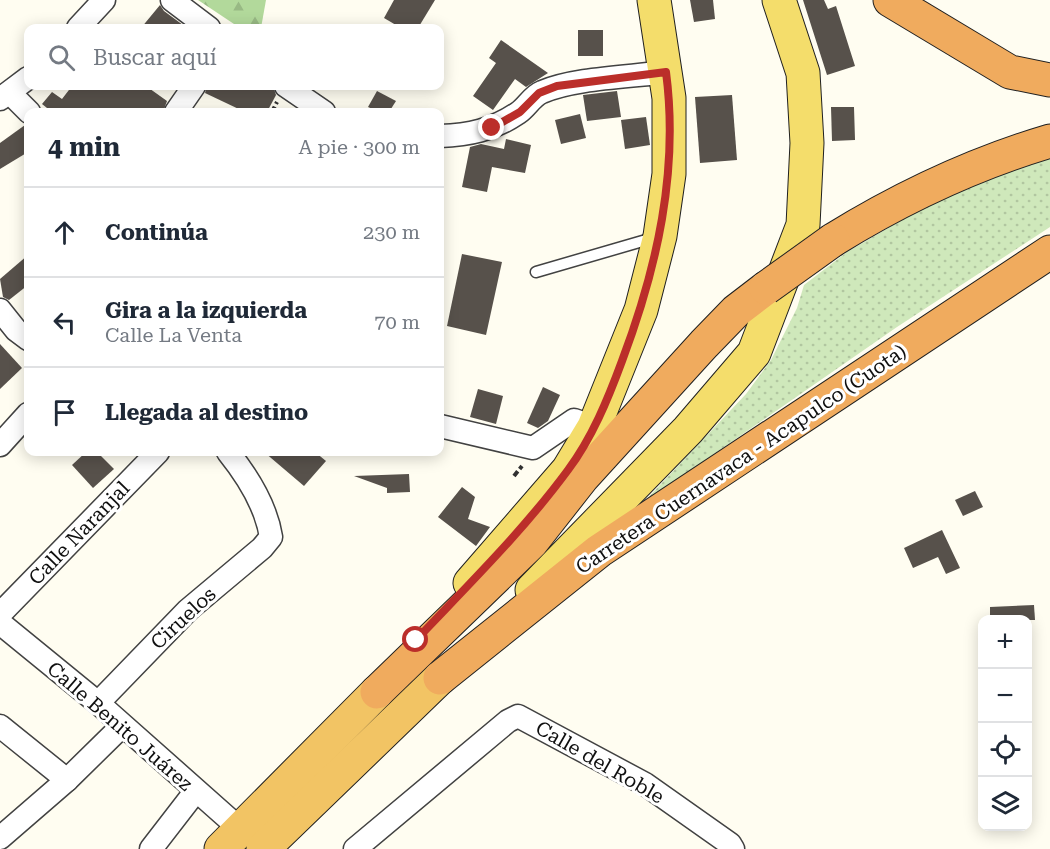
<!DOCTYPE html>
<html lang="es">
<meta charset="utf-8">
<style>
:root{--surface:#fff;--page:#f2f2f3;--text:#1f2937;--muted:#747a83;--line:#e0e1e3}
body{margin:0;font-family:"Roboto Serif",serif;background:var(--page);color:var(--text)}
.controls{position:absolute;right:18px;bottom:18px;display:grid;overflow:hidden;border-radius:12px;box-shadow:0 3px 15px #0003}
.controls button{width:54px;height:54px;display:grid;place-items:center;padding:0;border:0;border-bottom:2px solid var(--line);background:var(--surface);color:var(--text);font:30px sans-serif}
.stop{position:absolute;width:18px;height:18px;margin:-14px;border:4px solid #bb2e2a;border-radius:50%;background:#fff}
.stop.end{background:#bb2e2a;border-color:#fff;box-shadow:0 2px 6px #0008}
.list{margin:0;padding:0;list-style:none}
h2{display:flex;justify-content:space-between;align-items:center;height:78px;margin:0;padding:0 24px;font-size:26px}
h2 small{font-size:20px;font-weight:400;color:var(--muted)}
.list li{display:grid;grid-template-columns:39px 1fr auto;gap:18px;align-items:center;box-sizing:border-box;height:90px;padding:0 24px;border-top:2px solid var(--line)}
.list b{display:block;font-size:22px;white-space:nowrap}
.list p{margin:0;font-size:20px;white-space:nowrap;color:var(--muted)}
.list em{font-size:20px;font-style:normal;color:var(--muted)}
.icon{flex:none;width:33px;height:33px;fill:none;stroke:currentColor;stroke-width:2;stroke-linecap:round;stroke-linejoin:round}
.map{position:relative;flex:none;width:1050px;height:849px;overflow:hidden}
.search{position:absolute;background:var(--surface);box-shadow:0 3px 15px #0003;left:24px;top:24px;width:420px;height:66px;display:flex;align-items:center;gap:15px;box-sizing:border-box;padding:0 21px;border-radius:12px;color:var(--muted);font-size:22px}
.panel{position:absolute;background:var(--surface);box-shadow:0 3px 15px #0003;left:24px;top:108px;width:420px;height:348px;border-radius:12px}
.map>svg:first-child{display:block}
</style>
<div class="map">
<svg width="1050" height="849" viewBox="0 0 1050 849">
<defs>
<pattern id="grass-dots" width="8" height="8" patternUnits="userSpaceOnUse" patternTransform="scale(1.5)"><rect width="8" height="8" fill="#cfe8bb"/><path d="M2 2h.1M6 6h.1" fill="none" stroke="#b1c6a0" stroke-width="1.8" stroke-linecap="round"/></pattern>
<pattern id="forest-firs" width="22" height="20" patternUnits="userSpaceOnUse" patternTransform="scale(1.5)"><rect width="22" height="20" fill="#b2d99b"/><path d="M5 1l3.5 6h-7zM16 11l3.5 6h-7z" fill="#98b984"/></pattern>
</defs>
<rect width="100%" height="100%" fill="#fffdf1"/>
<polygon fill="url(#grass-dots)" points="1050,156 1050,227 897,327 642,504 746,394 771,360 797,308 804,285 847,252 931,203"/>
<polygon fill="url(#forest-firs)" points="198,0 266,0 261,28 240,28"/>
<g fill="#57514b">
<polygon points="394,0 435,0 418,28 401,28 384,18"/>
<polygon points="690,0 713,0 715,19 694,22"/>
<polygon points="803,0 824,0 828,9 836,6 855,66 827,75"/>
<polygon points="160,5 164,11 187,28 141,28"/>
<rect x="578" y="30" width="25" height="26"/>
<polygon points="501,40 548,73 526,87 515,79 493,110 473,96 496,63 489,58"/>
<polygon points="72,86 146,86 167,101 163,112 52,112 42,104 52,92 62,99"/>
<polygon points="207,86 273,86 276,95 267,112 245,112 205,93"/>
<polygon points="377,91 396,101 389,112 379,112 368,107"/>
<polygon points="617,91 621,117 587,121 583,95"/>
<polygon points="732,95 737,160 700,163 695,97"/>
<polygon points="831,107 854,107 855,140 832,141"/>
<polygon points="580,114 586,138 561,144 555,120"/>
<polygon points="646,117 650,145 625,149 621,120"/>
<polygon points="25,125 28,125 28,152 0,169 0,143"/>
<polygon points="506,139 531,145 525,173 492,167 487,192 462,187 470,147 481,144 504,149"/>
<polygon points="462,254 502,262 486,335 447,326"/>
<polygon points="28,255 28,285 9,300 3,297 0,279"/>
<polygon points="0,344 22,368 0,389"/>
<polygon points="543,387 560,395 548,421 538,428 527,423"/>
<polygon points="478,389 503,396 496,424 470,417"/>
<polygon points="86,452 97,452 114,469 93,488 72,465"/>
<polygon points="264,452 315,452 326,461 304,486"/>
<polygon points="409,474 410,492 387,493 387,488 354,476"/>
<polygon points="462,487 475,497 468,519 490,527 476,546 438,517"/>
<polygon points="975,491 983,507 963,516 955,500"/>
<polygon points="942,530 960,568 946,574 938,557 913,568 904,548"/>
<polygon points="1034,605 1035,620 990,620 990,607"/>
</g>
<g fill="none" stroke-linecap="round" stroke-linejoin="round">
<defs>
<polyline id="service" points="536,272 653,238"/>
<g id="minor">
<polyline points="172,0 209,28"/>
<polyline points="78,28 104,0"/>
<polyline points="286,86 324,112"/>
<polyline points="10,93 29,112"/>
<polyline points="0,99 28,78"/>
<polyline points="176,112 194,86"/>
<path d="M440,136C469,135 493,130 518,113C527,107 532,96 542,92C574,78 630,77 666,72"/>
<polyline points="0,310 16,330 28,339"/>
<polyline points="440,426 533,448 574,420 594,427"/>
<polyline points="0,445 28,414"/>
<polyline points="0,614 158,452"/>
<polyline points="0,623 98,703 240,829"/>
<path d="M98,703L188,610L262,548L271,537C266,505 248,477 228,452"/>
<polyline points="0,726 67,780"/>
<polyline points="0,838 67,780 122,726"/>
<polyline points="151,849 195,792"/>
<polyline points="355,849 508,721 518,716 645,784 730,844 733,849"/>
</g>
<g id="primary">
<polyline points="470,583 568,470 594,427 641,310 660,236 669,174 669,98 654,0"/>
<polyline points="532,590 688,430 754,353 803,225 807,143 803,73 779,0"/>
</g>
<g id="trunk">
<polyline points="221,849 377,692"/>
<polyline points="263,849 440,678"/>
</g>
<g id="motorway">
<polyline points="890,0 1010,72 1050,80"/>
<path d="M833,240C901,198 973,164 1050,141"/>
<polyline points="440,678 599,551 1050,252"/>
<polyline points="377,692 531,543 582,478 704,344 736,311 766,288"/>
</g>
</defs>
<use href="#service" stroke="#424242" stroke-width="13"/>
<use href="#minor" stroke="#424242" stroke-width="25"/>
<use href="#primary" stroke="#202020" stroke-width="35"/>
<use href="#trunk" stroke="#202020" stroke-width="35"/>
<use href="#motorway" stroke="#202020" stroke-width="35"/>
<g stroke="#313131" stroke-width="4" stroke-dasharray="6 3" stroke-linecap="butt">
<polyline points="272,112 277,102"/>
<polyline points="514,476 522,466"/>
</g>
<use href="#service" stroke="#fff" stroke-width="10"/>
<use href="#minor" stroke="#fff" stroke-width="22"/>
<use href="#primary" stroke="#f4dd6b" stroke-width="33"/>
<use href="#trunk" stroke="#f2c464" stroke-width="33"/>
<use href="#motorway" stroke="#f0ab5e" stroke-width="33"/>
<defs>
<polyline id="motorway-bridge" points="766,288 833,240"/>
</defs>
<use href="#motorway-bridge" stroke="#202020" stroke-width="35" stroke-linecap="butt"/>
<use href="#motorway-bridge" stroke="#f0ab5e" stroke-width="33"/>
</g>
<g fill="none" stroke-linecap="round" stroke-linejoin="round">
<path stroke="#bb2e2a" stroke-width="8" d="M416,640C468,585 523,531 568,470C592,438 608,399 622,361C657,268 679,171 666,72L557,86L539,93L520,112L492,128"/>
</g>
<g text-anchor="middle" stroke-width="6" stroke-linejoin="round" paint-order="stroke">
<g font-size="20" fill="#0f0f0f" stroke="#fff">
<text transform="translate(741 459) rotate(-34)" y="7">Carretera Cuernavaca - Acapulco (Cuota)</text>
<text transform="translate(79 533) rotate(-46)" y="7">Calle Naranjal</text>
<text transform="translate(183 618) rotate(-43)" y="7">Ciruelos</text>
<text transform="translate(120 726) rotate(41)" y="7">Calle Benito Juárez</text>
<text transform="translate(600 762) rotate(30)" y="7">Calle del Roble</text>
</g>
</g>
</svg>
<div class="controls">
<button>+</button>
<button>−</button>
<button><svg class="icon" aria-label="locate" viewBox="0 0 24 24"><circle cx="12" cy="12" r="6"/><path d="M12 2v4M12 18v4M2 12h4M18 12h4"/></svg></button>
<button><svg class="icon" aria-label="layers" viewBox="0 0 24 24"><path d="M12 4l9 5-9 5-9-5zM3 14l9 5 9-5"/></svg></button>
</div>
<div class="stop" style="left:416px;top:640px"></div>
<div class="stop end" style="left:492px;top:128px"></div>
<div class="search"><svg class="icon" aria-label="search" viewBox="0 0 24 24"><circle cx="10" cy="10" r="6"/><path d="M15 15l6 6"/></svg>Buscar aquí</div>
<section class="panel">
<h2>4 min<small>A pie · 300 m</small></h2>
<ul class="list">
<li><svg class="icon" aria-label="ahead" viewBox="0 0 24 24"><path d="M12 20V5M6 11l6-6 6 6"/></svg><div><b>Continúa</b></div><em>230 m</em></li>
<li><svg class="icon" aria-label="left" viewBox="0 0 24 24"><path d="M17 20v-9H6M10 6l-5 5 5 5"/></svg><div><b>Gira a la izquierda</b><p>Calle La Venta</p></div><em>70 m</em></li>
<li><svg class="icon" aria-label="arrive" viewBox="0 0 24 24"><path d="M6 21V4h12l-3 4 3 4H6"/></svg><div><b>Llegada al destino</b></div></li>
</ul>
</section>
</div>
